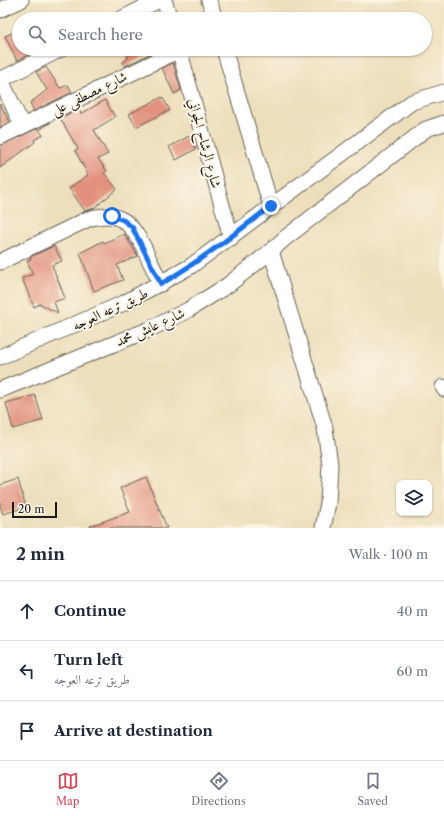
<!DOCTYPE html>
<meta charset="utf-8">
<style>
:root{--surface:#fff;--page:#f6f6f7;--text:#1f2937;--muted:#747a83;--line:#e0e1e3;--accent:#d1495b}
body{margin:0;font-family:"Libre Caslon Text",Amiri,serif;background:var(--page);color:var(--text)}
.controls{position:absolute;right:12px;bottom:12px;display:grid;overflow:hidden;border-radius:8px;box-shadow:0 1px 3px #0004}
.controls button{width:36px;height:36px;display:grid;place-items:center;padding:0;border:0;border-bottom:1px solid var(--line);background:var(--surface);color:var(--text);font:20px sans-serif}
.scale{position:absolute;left:12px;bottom:10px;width:45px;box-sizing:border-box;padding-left:4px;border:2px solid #1c1c1c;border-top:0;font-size:11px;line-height:14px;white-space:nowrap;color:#1c1c1c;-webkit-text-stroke:3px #fcf5e5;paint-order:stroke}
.stop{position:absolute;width:12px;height:12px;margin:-9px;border:3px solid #1a73e8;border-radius:50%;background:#fff}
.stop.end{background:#1a73e8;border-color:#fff;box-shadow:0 1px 4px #0008}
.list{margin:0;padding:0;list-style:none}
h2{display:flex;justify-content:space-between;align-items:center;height:52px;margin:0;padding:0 16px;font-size:17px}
h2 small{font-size:13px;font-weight:400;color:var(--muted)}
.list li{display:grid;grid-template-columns:26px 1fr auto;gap:12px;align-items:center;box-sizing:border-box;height:60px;padding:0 16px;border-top:1px solid var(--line)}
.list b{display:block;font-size:15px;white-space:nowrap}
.list p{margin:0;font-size:13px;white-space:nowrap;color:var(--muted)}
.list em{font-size:13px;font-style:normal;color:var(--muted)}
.icon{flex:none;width:22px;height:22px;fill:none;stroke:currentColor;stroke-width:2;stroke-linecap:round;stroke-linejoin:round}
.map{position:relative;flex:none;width:444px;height:528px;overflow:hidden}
.search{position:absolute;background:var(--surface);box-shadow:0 1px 3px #0004;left:12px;right:12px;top:12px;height:44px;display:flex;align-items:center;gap:10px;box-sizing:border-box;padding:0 14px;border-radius:22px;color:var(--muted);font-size:15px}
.sheet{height:232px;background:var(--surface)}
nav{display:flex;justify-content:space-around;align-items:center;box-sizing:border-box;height:56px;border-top:1px solid var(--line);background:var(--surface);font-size:11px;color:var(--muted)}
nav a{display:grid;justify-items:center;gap:2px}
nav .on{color:var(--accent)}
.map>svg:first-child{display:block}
</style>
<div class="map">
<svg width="444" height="528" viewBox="0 0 444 528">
<rect width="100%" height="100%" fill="#fcf5e5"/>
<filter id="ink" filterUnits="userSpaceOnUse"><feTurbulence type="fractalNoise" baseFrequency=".025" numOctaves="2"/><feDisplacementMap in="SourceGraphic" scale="8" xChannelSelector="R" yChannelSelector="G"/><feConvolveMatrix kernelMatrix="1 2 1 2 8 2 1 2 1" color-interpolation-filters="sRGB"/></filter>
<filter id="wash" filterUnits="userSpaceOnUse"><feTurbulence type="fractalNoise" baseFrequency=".012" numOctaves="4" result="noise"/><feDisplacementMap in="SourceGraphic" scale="16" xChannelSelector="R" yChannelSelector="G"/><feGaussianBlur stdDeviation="0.9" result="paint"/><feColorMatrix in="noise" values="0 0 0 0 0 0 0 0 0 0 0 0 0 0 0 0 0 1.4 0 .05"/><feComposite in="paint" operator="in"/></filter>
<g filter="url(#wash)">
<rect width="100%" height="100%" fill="#eddfbc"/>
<g id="blocks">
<g fill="#e2917e">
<polygon points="19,30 19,49 35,49 36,51 17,61 5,36"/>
<polygon points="137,49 160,49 125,66 122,63 128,58 127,55"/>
<polygon points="173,63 181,90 174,94 162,68"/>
<polygon points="46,67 60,88 68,85 72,92 34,111 30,103 47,90 36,72"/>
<polygon points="162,97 170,110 136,127 129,114"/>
<polygon points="105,100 115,117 94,130 108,154 98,159 107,171 104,173 117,189 94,208 85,211 69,188 88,175 75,150 78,149 60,118 79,109 81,114"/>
<polygon points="0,104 10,122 0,127"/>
<polygon points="51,122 39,130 43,135 34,140 35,142 0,168 0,146"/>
<polygon points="189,136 196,149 176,160 169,147"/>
<polygon points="124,234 138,256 117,265 123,280 94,291 80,253 103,241 104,243"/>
<polygon points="54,246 62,261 52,265 65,298 54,302 58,313 40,304 34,307 22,278 33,274 27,261 31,259 30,257"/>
<polygon points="35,395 43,420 13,429 6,403"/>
<polygon points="146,477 167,528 90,528 90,526 130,512 120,488"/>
<polygon points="18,479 26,507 3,514 0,506 0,485"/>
</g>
</g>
</g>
<g filter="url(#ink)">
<use href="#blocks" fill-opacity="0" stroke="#656054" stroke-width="1"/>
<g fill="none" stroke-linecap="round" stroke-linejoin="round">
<defs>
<g id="street">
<polyline points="164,0 170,19"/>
<polyline points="209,0 215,19"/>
<polyline points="0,10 21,0"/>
<polyline points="121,19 159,0"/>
<polyline points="179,49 231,238"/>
<polyline points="224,49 271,206"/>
<polyline points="0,78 22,125"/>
<polyline points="0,80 61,49"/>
<polyline points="0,137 179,50"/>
<polyline points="271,251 325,428 330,465 328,503 323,528"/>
<path d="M0,262L88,219C121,209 131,223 145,250C150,262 156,273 161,284"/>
<polyline points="0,357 124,303 191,266 412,102 444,92"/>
<polyline points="443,387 444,389"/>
<polyline points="0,390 148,330 188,310 228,285 271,251 284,239 426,129 444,123"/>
</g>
</defs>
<use href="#street" stroke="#656054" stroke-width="17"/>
<use href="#street" stroke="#fff" stroke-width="15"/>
</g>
</g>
<g fill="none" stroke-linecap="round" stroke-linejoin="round" filter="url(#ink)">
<path stroke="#1a73e8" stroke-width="5" d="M112,216L123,220L132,227L161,284C200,261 235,234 271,206"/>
</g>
<g text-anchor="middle" stroke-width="4" stroke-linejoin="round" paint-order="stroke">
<g font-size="14" fill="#1c1c1c" stroke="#fcf5e5">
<text transform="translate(89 93) rotate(-26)" y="5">شارع مصطفى على</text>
<text transform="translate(205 143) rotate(75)" y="5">شارع الرشاح الجواني</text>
<text transform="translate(110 309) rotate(-25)" y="5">طريق ترعه العوجه</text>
<text transform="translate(150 327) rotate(-24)" y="5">شارع عايش محمد</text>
</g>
</g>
</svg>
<div class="controls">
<button><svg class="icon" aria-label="layers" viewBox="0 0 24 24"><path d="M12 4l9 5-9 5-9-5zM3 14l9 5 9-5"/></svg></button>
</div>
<div class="scale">20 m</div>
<div class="stop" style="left:112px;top:216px"></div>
<div class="stop end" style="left:271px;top:206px"></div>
<div class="search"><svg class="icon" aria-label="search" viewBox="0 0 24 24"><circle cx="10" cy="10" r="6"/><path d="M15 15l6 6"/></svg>Search here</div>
</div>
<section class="sheet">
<h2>2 min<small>Walk · 100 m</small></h2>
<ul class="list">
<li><svg class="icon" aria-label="ahead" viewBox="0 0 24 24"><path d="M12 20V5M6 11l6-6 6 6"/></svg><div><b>Continue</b></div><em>40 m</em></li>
<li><svg class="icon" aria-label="left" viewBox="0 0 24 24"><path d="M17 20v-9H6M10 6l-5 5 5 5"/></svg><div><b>Turn left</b><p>طريق ترعه العوجه</p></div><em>60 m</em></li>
<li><svg class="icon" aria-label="arrive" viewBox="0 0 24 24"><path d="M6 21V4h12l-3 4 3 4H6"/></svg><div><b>Arrive at destination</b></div></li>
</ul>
</section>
<nav>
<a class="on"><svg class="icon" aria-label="map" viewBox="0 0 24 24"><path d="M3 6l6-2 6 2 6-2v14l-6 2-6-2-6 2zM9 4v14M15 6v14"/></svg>Map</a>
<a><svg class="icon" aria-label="directions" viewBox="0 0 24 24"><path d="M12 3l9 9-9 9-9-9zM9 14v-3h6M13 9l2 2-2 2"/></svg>Directions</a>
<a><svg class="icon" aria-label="saved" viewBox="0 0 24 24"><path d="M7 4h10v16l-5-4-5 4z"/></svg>Saved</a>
</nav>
